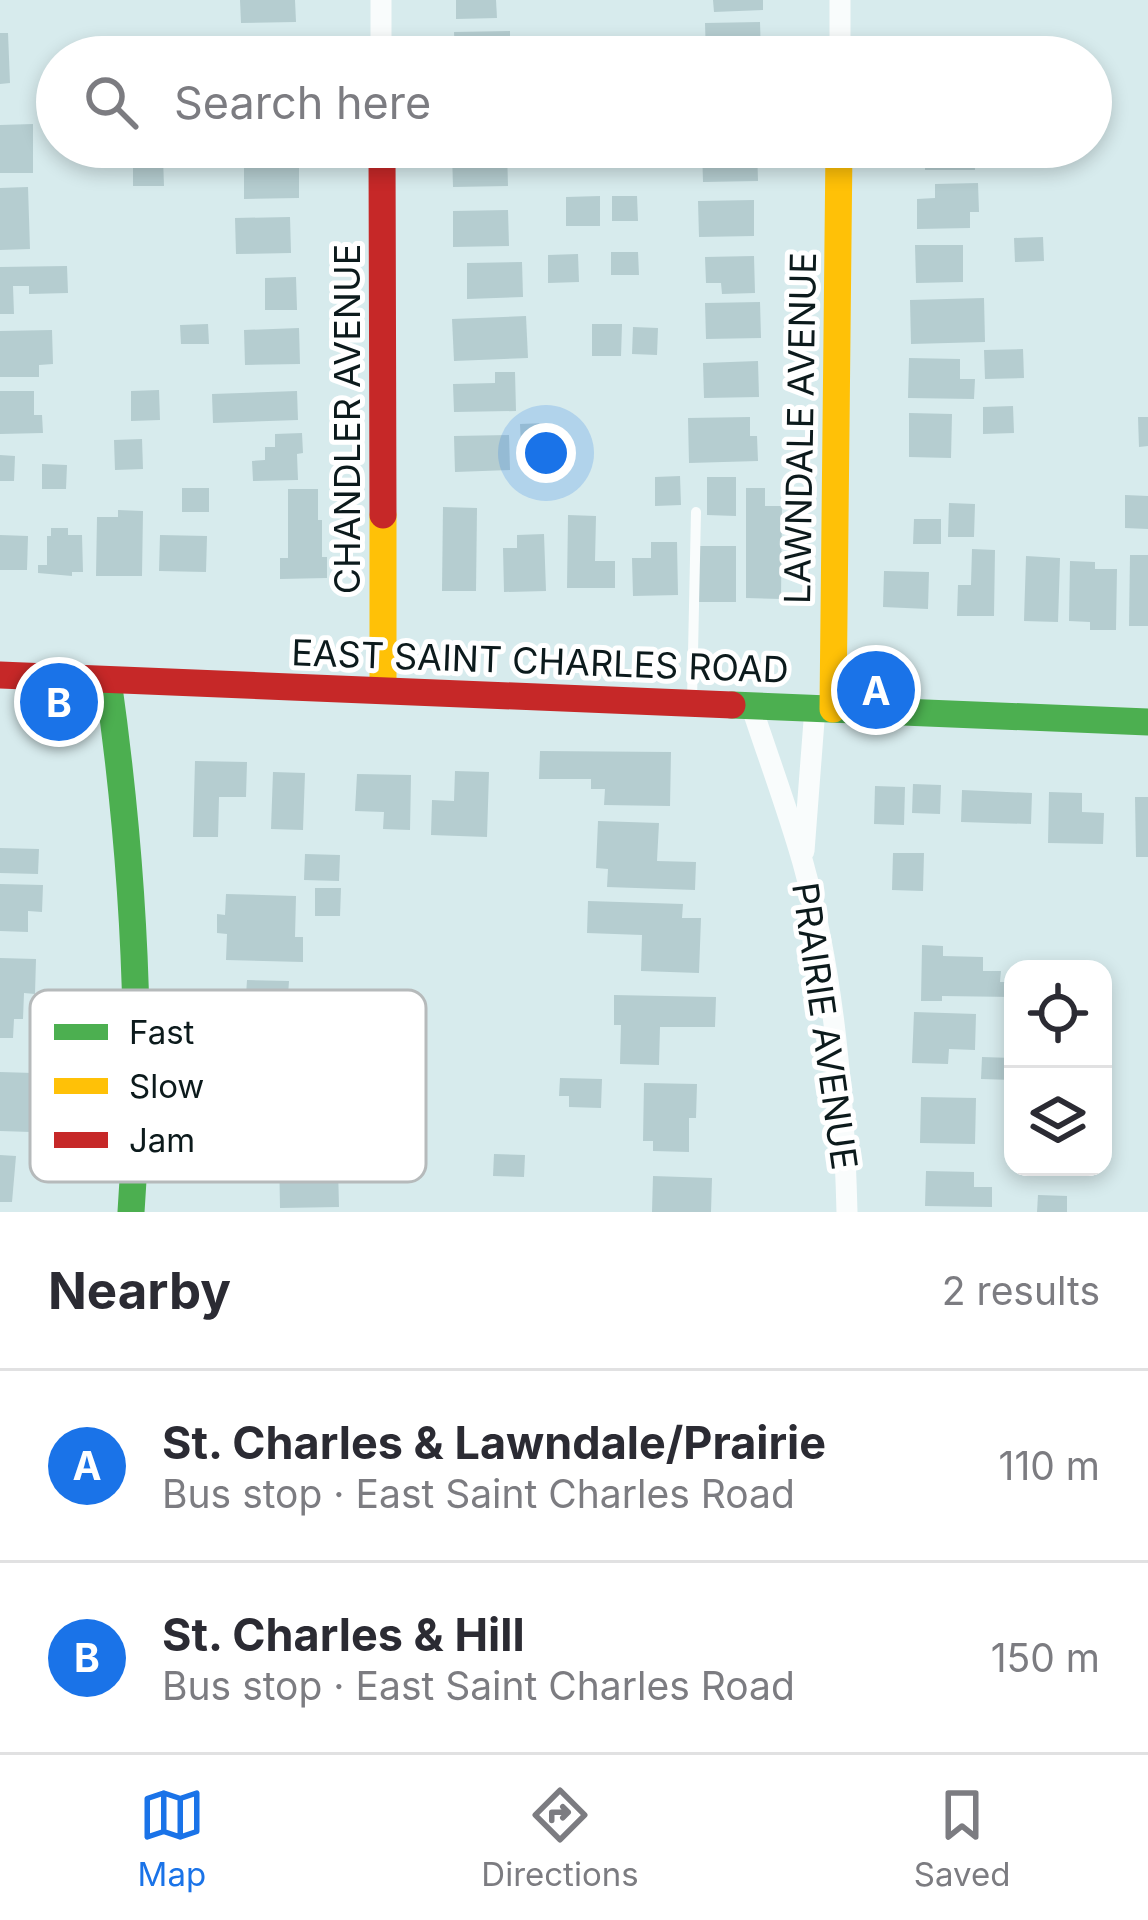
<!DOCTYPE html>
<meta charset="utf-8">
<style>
:root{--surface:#fff;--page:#f2f2f3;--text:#2b2b33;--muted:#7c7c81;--line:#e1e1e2;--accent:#1a73e8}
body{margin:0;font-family:Inter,sans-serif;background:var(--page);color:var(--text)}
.controls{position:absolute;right:36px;bottom:36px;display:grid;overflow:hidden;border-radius:24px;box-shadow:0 6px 18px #0003}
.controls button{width:108px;height:108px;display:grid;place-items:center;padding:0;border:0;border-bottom:3px solid var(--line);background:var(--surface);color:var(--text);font:60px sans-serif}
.you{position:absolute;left:546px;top:453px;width:42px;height:42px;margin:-30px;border:9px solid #fff;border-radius:50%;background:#1a73e8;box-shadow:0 0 0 18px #1a73e833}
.badge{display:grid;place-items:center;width:78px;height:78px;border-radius:50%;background:var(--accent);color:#fff;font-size:39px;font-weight:700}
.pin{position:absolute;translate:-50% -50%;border:6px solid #fff;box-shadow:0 3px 12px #0006}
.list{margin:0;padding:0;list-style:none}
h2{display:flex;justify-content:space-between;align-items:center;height:156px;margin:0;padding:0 48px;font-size:51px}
h2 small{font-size:39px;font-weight:400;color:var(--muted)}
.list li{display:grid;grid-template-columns:78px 1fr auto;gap:36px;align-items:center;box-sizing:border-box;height:192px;padding:0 48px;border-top:3px solid var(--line)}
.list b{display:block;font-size:45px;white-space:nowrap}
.list p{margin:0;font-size:39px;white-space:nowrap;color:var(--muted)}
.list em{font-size:39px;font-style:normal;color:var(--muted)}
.icon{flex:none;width:66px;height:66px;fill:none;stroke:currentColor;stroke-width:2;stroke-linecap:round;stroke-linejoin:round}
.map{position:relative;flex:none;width:1148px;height:1212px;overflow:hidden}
.search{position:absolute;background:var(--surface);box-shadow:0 6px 18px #0003;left:36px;right:36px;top:36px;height:132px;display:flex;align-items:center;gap:30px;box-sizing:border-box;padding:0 42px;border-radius:66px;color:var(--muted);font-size:45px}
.sheet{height:540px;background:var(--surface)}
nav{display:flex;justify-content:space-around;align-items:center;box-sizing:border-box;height:168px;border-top:3px solid var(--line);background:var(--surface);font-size:33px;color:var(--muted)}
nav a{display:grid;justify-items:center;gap:6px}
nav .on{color:var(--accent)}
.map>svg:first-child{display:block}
</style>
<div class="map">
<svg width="1148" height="1212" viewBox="0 0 1148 1212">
<rect width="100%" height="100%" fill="#d7ebed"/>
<g fill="#b5cdd0">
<polygon points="240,0 295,0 296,22 241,23"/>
<polygon points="456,0 496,0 497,18 456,19"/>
<polygon points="713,0 763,0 763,10 714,12"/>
<polygon points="760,22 761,57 706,57 705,23"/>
<polygon points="510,31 510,57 455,57 454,32"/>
<polygon points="0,33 8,33 10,83 0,84"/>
<polygon points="954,45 955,57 928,57 927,46"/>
<polygon points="286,49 286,57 231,57 231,50"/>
<polygon points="33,124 33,173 0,173 0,125"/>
<polygon points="547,147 572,147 572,166 546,166"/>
<polygon points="702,147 757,147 758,181 703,182"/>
<polygon points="925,147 974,147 975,170 925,170"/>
<polygon points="507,150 508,186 453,187 452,152"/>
<polygon points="163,158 164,186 133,186 133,159"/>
<polygon points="299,162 299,198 244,199 244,163"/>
<polygon points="978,183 979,212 970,212 970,228 917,229 917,199 935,198 935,184"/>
<polygon points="28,187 30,249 0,250 0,188"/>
<polygon points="600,196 600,226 566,226 566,197"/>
<polygon points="612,196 637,196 638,221 612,221"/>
<polygon points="754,200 754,236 699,237 698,201"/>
<polygon points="508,210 509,246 453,247 453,211"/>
<polygon points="290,217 291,253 236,254 235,218"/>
<polygon points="1043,237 1044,261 1015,262 1014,238"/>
<polygon points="915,245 963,245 963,282 916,283"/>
<polygon points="611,252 638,252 639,275 611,275"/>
<polygon points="578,254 579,282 548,283 548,255"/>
<polygon points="754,256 755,293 722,294 721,283 706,283 705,257"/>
<polygon points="522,262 523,297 467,299 467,263"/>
<polygon points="67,266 68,293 29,294 29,286 13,286 14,314 0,314 0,267"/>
<polygon points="296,277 297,310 265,310 265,278"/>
<polygon points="984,298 985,342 911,344 910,300"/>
<polygon points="760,302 761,338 706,339 705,303"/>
<polygon points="526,316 528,358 454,361 452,319"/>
<polygon points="208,324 209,344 181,344 180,325"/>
<polygon points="592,324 622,324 621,356 592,356"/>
<polygon points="633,327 658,328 657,355 632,354"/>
<polygon points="299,328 300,364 245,365 244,330"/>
<polygon points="52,330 53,364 39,365 39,377 0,377 0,331"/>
<polygon points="1023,349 1024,378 985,379 984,350"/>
<polygon points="909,358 960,359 960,379 975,379 974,399 908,398"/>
<polygon points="758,361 759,397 704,398 703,363"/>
<polygon points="495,372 515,372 516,411 454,412 453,384 495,383"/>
<polygon points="159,390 160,420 131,421 131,391"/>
<polygon points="0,391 34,391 34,415 42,415 43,433 0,434"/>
<polygon points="297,391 298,420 213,423 212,394"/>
<polygon points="1013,406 1014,433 983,434 983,407"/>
<polygon points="909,413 952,414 951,458 909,457"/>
<polygon points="750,417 750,436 757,436 758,461 689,463 688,418"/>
<polygon points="1138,417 1148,417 1148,446 1139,447"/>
<polygon points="546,423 547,446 521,446 520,424"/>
<polygon points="302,433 303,453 297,454 298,480 253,481 252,461 265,460 265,447 275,447 275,434"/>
<polygon points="509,435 510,470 455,472 454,436"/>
<polygon points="142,439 143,469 115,470 114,440"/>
<polygon points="0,455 15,456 14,481 0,481"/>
<polygon points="42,464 67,465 66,489 42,489"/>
<polygon points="680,476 681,505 655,506 655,477"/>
<polygon points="707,477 736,477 736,516 707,515"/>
<rect x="182" y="488" width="27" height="24"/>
<polygon points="746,488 765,488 765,506 782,506 781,599 746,598"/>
<polygon points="288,489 318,489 318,520 322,520 322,557 327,557 327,578 280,579 280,558 288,558"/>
<polygon points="1125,495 1148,496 1148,529 1125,528"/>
<polygon points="949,503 975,504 974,537 948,537"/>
<polygon points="443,507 477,508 476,591 442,591"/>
<polygon points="118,510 143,511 142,576 96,576 97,517 118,517"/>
<polygon points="568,515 596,516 595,561 615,561 615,588 567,588"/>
<polygon points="914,519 941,519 941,544 913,544"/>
<polygon points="51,528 68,528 68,535 82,535 83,572 72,572 72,576 38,573 38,565 47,565 47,536 51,536"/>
<polygon points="544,534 546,591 504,592 503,548 517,548 517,535"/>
<polygon points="0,535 28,536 27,570 0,570"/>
<polygon points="160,535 207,536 206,572 159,571"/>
<polygon points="651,542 677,542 678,595 633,596 632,558 651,558"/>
<rect x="694" y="546" width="42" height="56"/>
<polygon points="972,549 995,550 994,616 957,616 958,585 971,585"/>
<polygon points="1130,555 1148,555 1148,626 1129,626"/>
<polygon points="1026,556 1060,558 1058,622 1024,621"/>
<polygon points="1070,561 1095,562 1095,569 1117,569 1116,630 1090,630 1090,622 1069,621"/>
<polygon points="884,571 929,572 928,609 883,607"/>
<polygon points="540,751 671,752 670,806 604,805 605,789 591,789 591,779 539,779"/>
<polygon points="195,761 247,762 246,797 219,797 218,837 193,837"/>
<polygon points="455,771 489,772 487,837 431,835 432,800 454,801"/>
<polygon points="273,772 305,773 303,830 271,829"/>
<polygon points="357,774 411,775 410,830 383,829 384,812 355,811"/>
<polygon points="913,784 941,785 940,814 912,813"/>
<polygon points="875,786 905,787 904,825 874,824"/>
<polygon points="962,790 1032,793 1031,824 961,822"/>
<polygon points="1049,792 1082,793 1082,812 1104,813 1103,844 1048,843"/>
<polygon points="1135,797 1148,797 1148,857 1136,857"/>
<polygon points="598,821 659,823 657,861 696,862 695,890 607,887 608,869 596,868"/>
<polygon points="0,848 39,849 38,874 0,873"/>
<polygon points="893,853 924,853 923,891 892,890"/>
<polygon points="305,854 340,855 339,881 304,880"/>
<polygon points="0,884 43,885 42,912 28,911 28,932 0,931"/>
<polygon points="315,888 341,888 340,916 315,916"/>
<polygon points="226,894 296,896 295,937 303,937 303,962 226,960 227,934 217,933 217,914 225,915"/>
<polygon points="588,901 683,904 682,918 701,918 699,973 641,971 642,935 587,933"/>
<polygon points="922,945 943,946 943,956 983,957 983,971 1001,971 1000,982 1013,982 1013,997 942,996 942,1001 921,1001"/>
<polygon points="0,958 36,959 35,994 24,993 23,1019 14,1019 13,1038 0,1038"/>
<polygon points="247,980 289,981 288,996 320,997 319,1039 255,1036 256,1012 245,1011"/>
<polygon points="614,995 716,997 715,1027 660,1027 659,1065 620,1064 621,1025 614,1025"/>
<polygon points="914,1012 976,1014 975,1050 949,1049 948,1064 912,1063"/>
<polygon points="982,1057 1013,1058 1013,1080 981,1079"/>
<polygon points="0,1072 33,1073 31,1132 0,1131"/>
<polygon points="560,1078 602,1079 601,1108 569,1107 569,1096 559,1096"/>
<polygon points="644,1083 697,1084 696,1118 689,1118 689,1152 653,1151 653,1141 643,1141"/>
<polygon points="921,1097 976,1098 975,1144 920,1143"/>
<polygon points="329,1149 329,1167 338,1167 339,1207 280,1208 279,1150"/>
<polygon points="494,1154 525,1155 524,1177 493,1176"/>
<polygon points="0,1155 16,1156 12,1202 0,1202"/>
<polygon points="926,1171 974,1172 974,1187 992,1187 992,1207 925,1206"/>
<polygon points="653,1176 712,1178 711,1212 652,1212"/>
<polygon points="1038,1195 1067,1196 1067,1212 1037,1212"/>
</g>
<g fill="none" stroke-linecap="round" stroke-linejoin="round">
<polyline stroke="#f9fcfc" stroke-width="10" points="692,700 696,512"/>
<g stroke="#f9fcfc" stroke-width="21">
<polyline points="381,0 381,57"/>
<polyline points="840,57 840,0"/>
<path d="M751,705C768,757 788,810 803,863C834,975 844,1096 847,1212"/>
<polyline points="804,851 815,708"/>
</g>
<g stroke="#4caf50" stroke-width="27">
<path d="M108,680C133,857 144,1033 131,1212"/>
<polyline points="732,705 1148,722"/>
</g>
<g stroke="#ffc107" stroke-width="27">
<polyline points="383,515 383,690"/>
<polyline points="833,709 839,147"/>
</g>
<g stroke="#c62828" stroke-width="27">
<polyline points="382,147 383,515"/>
<polyline points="0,675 732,705"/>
</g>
</g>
<g text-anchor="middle" stroke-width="10" stroke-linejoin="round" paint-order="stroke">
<g font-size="36" fill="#0c1a1c" stroke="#fff">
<text transform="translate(347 419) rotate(-90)" y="13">CHANDLER AVENUE</text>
<text transform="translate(800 428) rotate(-89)" y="13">LAWNDALE AVENUE</text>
<text transform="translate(540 661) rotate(2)" y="13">EAST SAINT CHARLES ROAD</text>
<text transform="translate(825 1026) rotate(82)" y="13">PRAIRIE AVENUE</text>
</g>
</g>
<rect x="30" y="990" width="396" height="192" rx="18" fill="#fff" stroke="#b6babb" stroke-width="3"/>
<rect x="54" y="1024" width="54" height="16" fill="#4caf50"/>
<rect x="54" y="1078" width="54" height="16" fill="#ffc107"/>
<rect x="54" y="1132" width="54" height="16" fill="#c62828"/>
<g font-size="33" fill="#0c1a1c">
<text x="129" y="1044">Fast</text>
<text x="129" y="1098">Slow</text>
<text x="129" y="1152">Jam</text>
</g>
</svg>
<div class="controls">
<button><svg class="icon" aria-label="locate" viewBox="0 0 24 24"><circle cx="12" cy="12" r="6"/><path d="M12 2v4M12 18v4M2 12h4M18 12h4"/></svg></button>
<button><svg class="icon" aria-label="layers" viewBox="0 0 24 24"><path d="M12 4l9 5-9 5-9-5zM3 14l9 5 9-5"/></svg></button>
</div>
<div class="you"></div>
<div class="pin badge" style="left:876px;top:690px">A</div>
<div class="pin badge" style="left:59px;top:702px">B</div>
<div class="search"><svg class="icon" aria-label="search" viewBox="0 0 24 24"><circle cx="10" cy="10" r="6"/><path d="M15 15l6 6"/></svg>Search here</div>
</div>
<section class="sheet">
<h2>Nearby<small>2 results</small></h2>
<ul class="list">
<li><span class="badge">A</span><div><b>St. Charles &amp; Lawndale/Prairie</b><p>Bus stop · East Saint Charles Road</p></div><em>110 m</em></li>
<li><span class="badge">B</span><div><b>St. Charles &amp; Hill</b><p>Bus stop · East Saint Charles Road</p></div><em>150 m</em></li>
</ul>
</section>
<nav>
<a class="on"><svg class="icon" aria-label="map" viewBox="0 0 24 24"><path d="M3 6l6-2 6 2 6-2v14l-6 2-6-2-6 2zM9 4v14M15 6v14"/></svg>Map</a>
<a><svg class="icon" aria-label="directions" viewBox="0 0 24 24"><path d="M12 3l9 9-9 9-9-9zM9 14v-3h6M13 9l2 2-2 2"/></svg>Directions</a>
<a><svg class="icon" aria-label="saved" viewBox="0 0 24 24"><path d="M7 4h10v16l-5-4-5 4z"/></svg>Saved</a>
</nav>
